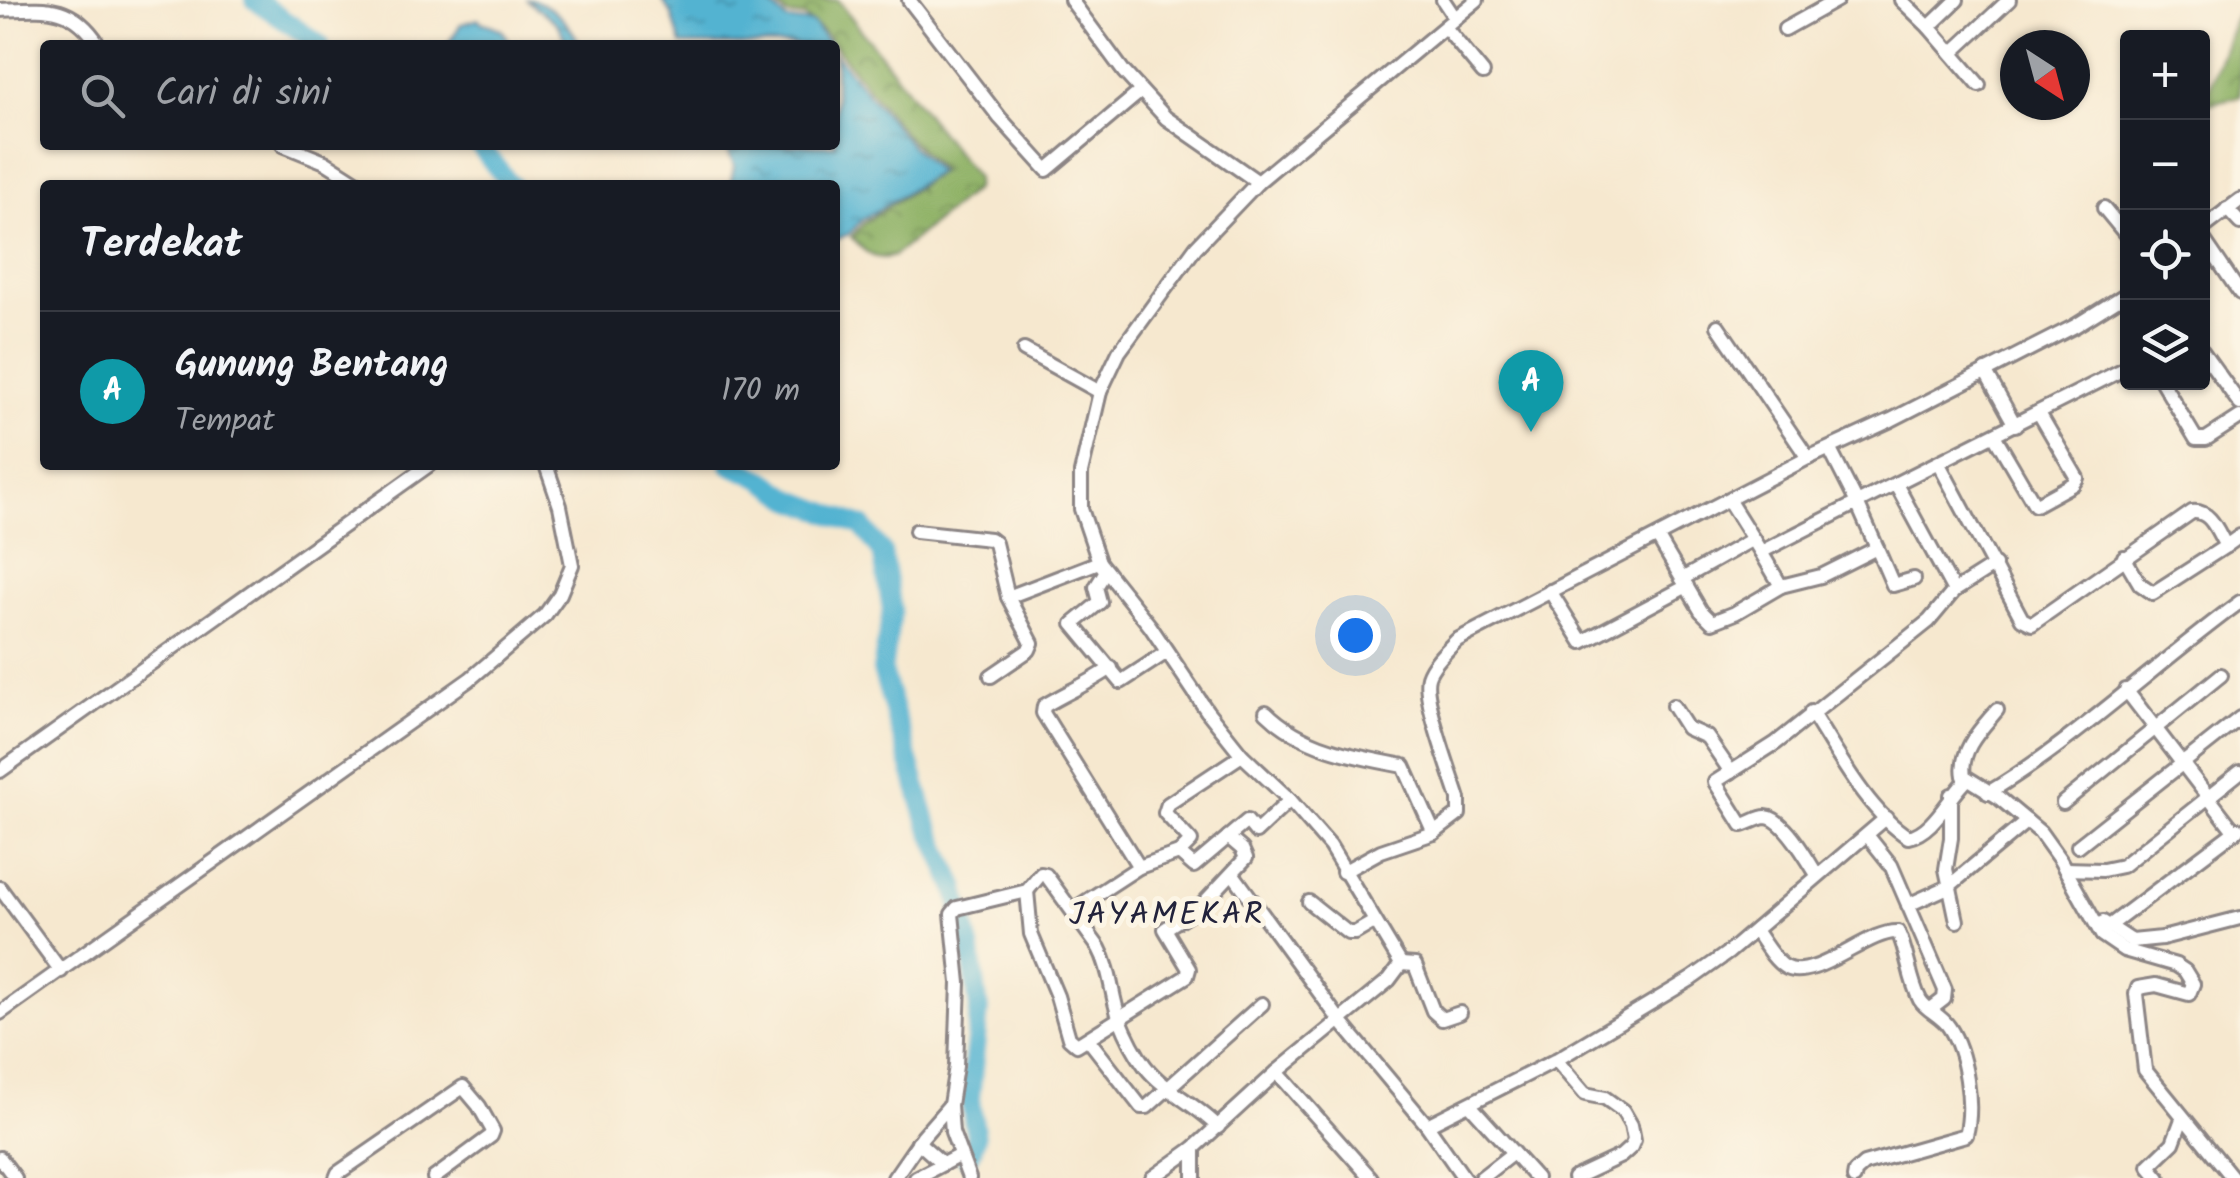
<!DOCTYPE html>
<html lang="id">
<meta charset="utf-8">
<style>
:root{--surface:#171b24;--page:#242831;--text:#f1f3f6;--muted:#9ea1a6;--line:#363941;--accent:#c8321e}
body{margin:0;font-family:Kalam,sans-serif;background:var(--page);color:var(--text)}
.controls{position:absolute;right:30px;top:30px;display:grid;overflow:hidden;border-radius:10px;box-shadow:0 2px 8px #0004}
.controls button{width:90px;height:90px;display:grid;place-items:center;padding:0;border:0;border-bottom:2px solid var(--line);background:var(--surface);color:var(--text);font:50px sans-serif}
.compass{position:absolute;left:2000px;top:30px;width:90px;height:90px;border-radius:50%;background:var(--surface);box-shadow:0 2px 8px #0004;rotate:144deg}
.you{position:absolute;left:1355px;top:635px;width:35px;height:35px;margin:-25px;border:8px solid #fff;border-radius:50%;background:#1a73e8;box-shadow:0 0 0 15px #1a73e833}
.badge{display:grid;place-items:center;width:65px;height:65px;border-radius:50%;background:var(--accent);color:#fff;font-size:32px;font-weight:700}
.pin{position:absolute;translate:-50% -82px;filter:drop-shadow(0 2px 5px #0008)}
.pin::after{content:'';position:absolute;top:52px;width:35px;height:30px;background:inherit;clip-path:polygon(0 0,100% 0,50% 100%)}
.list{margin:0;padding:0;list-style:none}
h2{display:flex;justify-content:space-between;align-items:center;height:130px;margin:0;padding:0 40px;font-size:42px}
h2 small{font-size:32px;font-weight:400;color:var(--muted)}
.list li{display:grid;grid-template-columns:65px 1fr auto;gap:30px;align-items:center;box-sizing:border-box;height:160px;padding:0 40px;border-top:2px solid var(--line)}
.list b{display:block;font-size:38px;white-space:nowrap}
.list p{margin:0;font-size:32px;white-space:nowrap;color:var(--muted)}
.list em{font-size:32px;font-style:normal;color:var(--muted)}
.icon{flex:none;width:55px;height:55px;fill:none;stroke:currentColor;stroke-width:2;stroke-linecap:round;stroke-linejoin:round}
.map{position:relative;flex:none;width:2240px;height:1178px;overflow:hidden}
.search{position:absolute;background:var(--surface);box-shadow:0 2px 8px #0004;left:40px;top:40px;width:800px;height:110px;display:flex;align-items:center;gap:25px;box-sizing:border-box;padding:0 35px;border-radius:10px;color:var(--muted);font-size:38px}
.panel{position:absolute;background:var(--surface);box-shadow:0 2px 8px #0004;left:40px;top:180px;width:800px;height:290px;border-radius:10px}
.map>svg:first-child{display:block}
</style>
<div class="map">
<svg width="2240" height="1178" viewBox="0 0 2240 1178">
<defs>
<pattern id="forest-crowns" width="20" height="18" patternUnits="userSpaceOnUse" patternTransform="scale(2.5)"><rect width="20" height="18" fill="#8cb064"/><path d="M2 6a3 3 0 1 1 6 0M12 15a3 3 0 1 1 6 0" fill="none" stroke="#728f54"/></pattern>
<pattern id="water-ripples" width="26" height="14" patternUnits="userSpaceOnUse" patternTransform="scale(2.5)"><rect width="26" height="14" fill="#52b3d1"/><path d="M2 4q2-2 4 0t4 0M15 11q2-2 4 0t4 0" fill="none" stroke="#4491ab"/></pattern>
</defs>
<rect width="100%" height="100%" fill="#fcf5e5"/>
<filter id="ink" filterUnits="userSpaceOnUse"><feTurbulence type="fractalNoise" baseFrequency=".01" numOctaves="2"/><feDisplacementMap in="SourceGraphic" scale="20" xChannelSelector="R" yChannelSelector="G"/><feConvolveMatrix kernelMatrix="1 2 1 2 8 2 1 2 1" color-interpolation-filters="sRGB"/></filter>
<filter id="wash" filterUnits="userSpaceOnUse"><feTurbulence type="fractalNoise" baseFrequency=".0048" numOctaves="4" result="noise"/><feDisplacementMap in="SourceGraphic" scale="40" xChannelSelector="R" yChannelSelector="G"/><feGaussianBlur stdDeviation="2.25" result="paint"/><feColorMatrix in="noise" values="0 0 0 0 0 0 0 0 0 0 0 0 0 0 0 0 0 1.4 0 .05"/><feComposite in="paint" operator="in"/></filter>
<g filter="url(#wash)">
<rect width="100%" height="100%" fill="#f6e8cf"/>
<g fill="url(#forest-crowns)" stroke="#576950" stroke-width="2.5">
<path d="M771,0H838L976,178L975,189L894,256C874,263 864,251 851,237L865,222L941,171L907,137L824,33L804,17L787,15Z"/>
<polygon points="2236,15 2240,16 2240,96 2203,105"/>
</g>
<g fill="url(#water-ripples)" stroke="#3a6a86" stroke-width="2.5">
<path d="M527,0C549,0 572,26 580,45H564C565,21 542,14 527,0Z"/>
<polygon points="662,0 765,0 787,20 813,23 829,45 681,45 672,15"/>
<path d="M479,19L481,22C497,28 503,26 511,45H447L461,24Z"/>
<polygon points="835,54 912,147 938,172 862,220 849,234 835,240 835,185 730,185 734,166 726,145 835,145"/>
</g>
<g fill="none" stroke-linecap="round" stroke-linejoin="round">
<g stroke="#52b3d1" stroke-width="20">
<polyline points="255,0 320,45"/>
<polyline points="479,145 511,185"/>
<polyline points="731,465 764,480 792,499 862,526 882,552 892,611 882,670 927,821 956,889 971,951 979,1010 970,1099 976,1137 971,1153 965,1156"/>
</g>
</g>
</g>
<g filter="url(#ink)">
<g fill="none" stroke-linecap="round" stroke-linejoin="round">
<defs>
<g id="minor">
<polyline points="909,0 1000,118 1047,170 1141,91"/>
<polyline points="1071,0 1124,72 1166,118 1258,182"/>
<polyline points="1443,0 1455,18"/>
<polyline points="1901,0 1929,27"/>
<polyline points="1957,0 1929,27 1979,85"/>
<path d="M0,10C45,8 72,3 99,45"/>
<polyline points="1445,27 1483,73"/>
<polyline points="1785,29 1837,0"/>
<polyline points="1952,53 2009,0"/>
<polyline points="283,145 325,162 361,185"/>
<polyline points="2104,208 2128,237"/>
<polyline points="2227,209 2240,223"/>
<polyline points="2202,229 2240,200"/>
<polyline points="2202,237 2240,293"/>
<polyline points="1718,326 1808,458"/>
<polyline points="1024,350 1100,392"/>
<polyline points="2202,351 2240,404"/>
<polyline points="1985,371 2015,425"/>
<polyline points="2162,382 2196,439 2206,439 2240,417"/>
<polyline points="1994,435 2035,505 2073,484 2077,478 2039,413"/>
<polyline points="1830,450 1857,503 2128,367"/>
<path d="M1939,464L2022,619L2032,624L2192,512C2211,510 2217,531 2226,546L2240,536"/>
<polyline points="1896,484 1954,591"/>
<polyline points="916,531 990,539 995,543 1008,597 1099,562"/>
<polyline points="1658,538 1701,611 1712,622 1735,613 1781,586 1821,576 1877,548 1857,503 1761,552 1729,501"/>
<polyline points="1877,548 1893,585 1914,579"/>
<polyline points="1761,552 1781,586"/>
<polyline points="2124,557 2140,584 2153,593 2226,546"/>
<polyline points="1106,571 1096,587 1100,602 1073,624 1121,682 1167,652"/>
<polyline points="1682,579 1753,539"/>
<polyline points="1550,591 1582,642 1687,586"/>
<path d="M1111,668C1090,683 1067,692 1044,706L1043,713L1139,867"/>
<polyline points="991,676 1029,650 1032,643 1008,597"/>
<polyline points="2126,690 2235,832"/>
<polyline points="1673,706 1687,728 1707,737 1731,772"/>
<path d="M1997,710C1982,728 1959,750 1964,776L1998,797L2040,832L2060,860L2102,935L2124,950L2176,965L2185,971L2193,984L2189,994L2156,985L2138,988L2136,994L2145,1070L2233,1178"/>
<path d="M1266,712C1302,748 1355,757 1404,766L1434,833"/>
<path d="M1811,712C1836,751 1868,812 1908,837C1933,833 1949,797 1967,780"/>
<polyline points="0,771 429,465"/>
<path d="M1988,793C2078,739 2155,664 2240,602"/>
<polyline points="1951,795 1951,838 1946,869 1957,921"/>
<polyline points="2063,803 2221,675"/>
<polyline points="1867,835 1891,865 1945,990 1944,999 1931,1009"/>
<polyline points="2078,846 2240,718"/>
<polyline points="1179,853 1191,841 1165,813 1168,804 1242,755"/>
<polyline points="2065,869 2103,870 2122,866 2240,772"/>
<path d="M1343,872L1381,851L1434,833L1459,814V799C1452,776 1422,698 1428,677C1432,664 1447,650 1457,640L1808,458L1891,420L2075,326L2128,293"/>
<polyline points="1233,874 1341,1022 1427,1125 1556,1060 1691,979 1729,952 1886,818"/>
<path d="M1817,875C1808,860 1784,818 1766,817C1758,817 1749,824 1742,825L1715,782L1776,743L1929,621L1954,591L1995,565"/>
<polyline points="0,888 61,971"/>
<polyline points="1027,891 1031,934 1057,996 1069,1038 1077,1045 1187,976 1189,969 1165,929 1202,905 1246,858 1242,849 1228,837"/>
<polyline points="1309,902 1348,933 1355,933 1374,922"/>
<polyline points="1908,905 1948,887 2027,821"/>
<polyline points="1073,910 1139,867 1179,853 1194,866 1247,821 1256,832 1290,800"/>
<polyline points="2103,922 2132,941 2162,938 2240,918"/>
<polyline points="2108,927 2238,829"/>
<path d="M1755,930C1763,941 1773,960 1785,967C1813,984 1869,929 1898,932C1908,953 1909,979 1920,1000C1927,1011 1941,1015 1949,1027C1966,1052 1974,1105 1966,1135L1864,1164L1855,1172L1854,1178"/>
<polyline points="1401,964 1330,846 1290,800 1242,755 1207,711 1150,626 1099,562 1081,509 1081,473 1100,392 1119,352 1196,247 1258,182 1477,0"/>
<polyline points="1401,964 1415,965 1433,1011 1442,1019 1460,1013"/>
<polyline points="0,1013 470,679 545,615 560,594 572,565 560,506 546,465"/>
<polyline points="1088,1039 1141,1107 1147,1107 1262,1004"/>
<polyline points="1556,1060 1585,1094 1605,1098 1623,1111 1631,1125 1634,1140 1631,1147 1621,1156 1574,1178"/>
<polyline points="1277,1072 1371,1178"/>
<polyline points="1470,1105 1536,1178"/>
<polyline points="1427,1125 1464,1178"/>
<polyline points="918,1142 943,1164"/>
<polyline points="0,1158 15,1178"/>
<polyline points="336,1178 338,1173 463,1087 479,1106 493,1131 491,1136 434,1178"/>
<polyline points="894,1178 923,1136 950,1105"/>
<polyline points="916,1178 960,1155"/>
<path d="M969,1178L952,1132L950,1105L956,1066L959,983L952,914L957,908L1027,891L1041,874L1046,875L1099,948C1111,970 1111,994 1119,1017C1125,1032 1135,1053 1145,1066C1164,1091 1196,1104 1218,1127"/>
<polyline points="1152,1178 1194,1148 1277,1072 1389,980 1401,964"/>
<polyline points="1194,1178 1194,1148"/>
<polyline points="1481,1178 1513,1153"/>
<polyline points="2159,1178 2149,1166 2173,1143 2182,1119"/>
</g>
</defs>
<use href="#minor" stroke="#8c8585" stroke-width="18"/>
<use href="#minor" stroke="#fff" stroke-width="12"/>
</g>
</g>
<g text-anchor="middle" stroke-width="10" stroke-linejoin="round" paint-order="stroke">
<g font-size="32" letter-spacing="2.5" fill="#22223b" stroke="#fcf5e5">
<text x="1167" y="924">JAYAMEKAR</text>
</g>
</g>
</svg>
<div class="controls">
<button>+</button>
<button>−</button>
<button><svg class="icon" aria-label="locate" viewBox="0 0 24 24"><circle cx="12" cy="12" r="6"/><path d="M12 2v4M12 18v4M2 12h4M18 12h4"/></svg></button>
<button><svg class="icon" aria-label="layers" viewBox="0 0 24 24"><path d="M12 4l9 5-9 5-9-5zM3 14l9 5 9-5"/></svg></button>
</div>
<svg class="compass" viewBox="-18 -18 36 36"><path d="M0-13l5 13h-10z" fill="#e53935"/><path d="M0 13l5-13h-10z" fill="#9ea1a6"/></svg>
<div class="you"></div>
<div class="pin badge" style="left:1531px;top:432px;background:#0f9aa8">A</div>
<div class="search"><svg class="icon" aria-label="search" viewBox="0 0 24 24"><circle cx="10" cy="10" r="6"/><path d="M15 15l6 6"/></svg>Cari di sini</div>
<section class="panel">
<h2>Terdekat<small></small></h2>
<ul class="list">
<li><span class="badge" style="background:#0f9aa8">A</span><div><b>Gunung Bentang</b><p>Tempat</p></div><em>170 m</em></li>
</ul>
</section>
</div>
